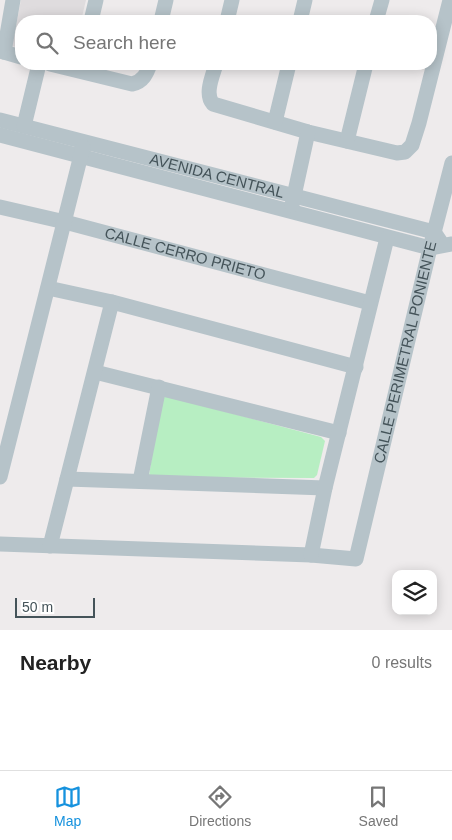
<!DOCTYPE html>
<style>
:root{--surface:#fff;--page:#f6f6f6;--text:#222;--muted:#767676;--line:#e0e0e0;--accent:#1692de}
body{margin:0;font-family:Helvetica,sans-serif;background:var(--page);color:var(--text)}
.controls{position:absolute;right:15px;bottom:15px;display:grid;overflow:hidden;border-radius:10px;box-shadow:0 2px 12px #0003}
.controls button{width:45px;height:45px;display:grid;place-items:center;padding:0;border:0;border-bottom:1px solid var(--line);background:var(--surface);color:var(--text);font:25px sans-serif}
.scale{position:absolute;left:15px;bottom:12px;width:80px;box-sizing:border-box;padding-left:5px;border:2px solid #445359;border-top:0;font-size:14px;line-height:18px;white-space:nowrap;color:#445359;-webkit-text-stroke:4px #fff;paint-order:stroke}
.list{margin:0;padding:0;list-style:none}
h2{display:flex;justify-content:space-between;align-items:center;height:65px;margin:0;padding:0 20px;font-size:21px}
h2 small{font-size:16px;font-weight:400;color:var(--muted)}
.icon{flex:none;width:28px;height:28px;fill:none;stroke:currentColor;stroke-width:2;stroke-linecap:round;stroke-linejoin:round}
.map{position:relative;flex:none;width:452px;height:630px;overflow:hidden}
.search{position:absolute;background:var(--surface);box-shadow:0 2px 12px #0003;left:15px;right:15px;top:15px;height:55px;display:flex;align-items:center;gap:12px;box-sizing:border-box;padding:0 18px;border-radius:20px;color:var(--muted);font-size:19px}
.sheet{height:140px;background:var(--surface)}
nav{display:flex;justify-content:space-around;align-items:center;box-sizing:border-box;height:70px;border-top:1px solid var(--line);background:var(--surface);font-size:14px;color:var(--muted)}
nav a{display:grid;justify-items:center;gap:2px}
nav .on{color:var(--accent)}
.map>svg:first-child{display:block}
</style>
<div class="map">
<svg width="452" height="630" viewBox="0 0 452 630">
<rect width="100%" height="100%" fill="#eeebec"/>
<polygon fill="#dfdcde" points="21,0 86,0 81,21 21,21 21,48 12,46"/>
<polygon fill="#b7eec2" points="166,396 321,437 325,441 317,475 314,478 152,477 149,476 160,400"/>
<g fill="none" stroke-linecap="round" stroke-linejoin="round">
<g stroke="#b6c3c9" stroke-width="15">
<polyline points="91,21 96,0"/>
<polyline points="161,21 166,0"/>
<polyline points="227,21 232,0"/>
<polyline points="300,21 305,0"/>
<polyline points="376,21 382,0"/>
<polyline points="0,51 21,57"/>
<polyline points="4,52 13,0"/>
<path d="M50,64L132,84C143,82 147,73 150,64"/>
<path d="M216,64C213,75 204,94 213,104L308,132L397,153L405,152L412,145L419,123L450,0"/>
<path id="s1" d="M0,120L434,232L440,241"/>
<polyline points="275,122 289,64"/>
<polyline points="24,126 39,64"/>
<polyline points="0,135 430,248 452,244"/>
<polyline points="347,141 366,64"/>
<polyline points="292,205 308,132"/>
<path id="s2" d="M0,207L65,222L370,303"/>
<polyline points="48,288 112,302 356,367"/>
<polyline points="95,372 339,433"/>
<polyline points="0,477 83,147"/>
<polyline points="67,479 325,488"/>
<polyline points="140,481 159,387"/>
<path id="s3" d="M0,544L311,555L356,559L430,248L452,163"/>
<polyline points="50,546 112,302"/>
<polyline points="311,555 325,488 387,238"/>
</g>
</g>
<g text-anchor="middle" stroke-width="5" stroke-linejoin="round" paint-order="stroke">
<g font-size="15" fill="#445359" stroke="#fff">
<text dy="5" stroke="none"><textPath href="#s1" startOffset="224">AVENIDA CENTRAL</textPath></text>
<text dy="5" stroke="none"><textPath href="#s2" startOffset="191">CALLE CERRO PRIETO</textPath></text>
<text dy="5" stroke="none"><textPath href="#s3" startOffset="569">CALLE PERIMETRAL PONIENTE</textPath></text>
</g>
</g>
</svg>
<div class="controls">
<button><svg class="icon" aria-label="layers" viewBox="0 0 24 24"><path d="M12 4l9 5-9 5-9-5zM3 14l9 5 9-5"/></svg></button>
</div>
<div class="scale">50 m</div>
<div class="search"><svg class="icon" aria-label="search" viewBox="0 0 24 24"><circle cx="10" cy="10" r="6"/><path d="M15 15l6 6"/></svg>Search here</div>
</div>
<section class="sheet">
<h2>Nearby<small>0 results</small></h2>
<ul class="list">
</ul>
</section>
<nav>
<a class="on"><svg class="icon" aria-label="map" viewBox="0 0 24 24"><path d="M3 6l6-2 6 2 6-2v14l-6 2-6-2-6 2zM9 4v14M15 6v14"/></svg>Map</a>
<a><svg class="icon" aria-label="directions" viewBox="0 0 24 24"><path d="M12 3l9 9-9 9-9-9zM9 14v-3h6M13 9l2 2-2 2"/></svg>Directions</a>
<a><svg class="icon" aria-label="saved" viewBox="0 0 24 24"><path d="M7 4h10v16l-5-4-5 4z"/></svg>Saved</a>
</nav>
